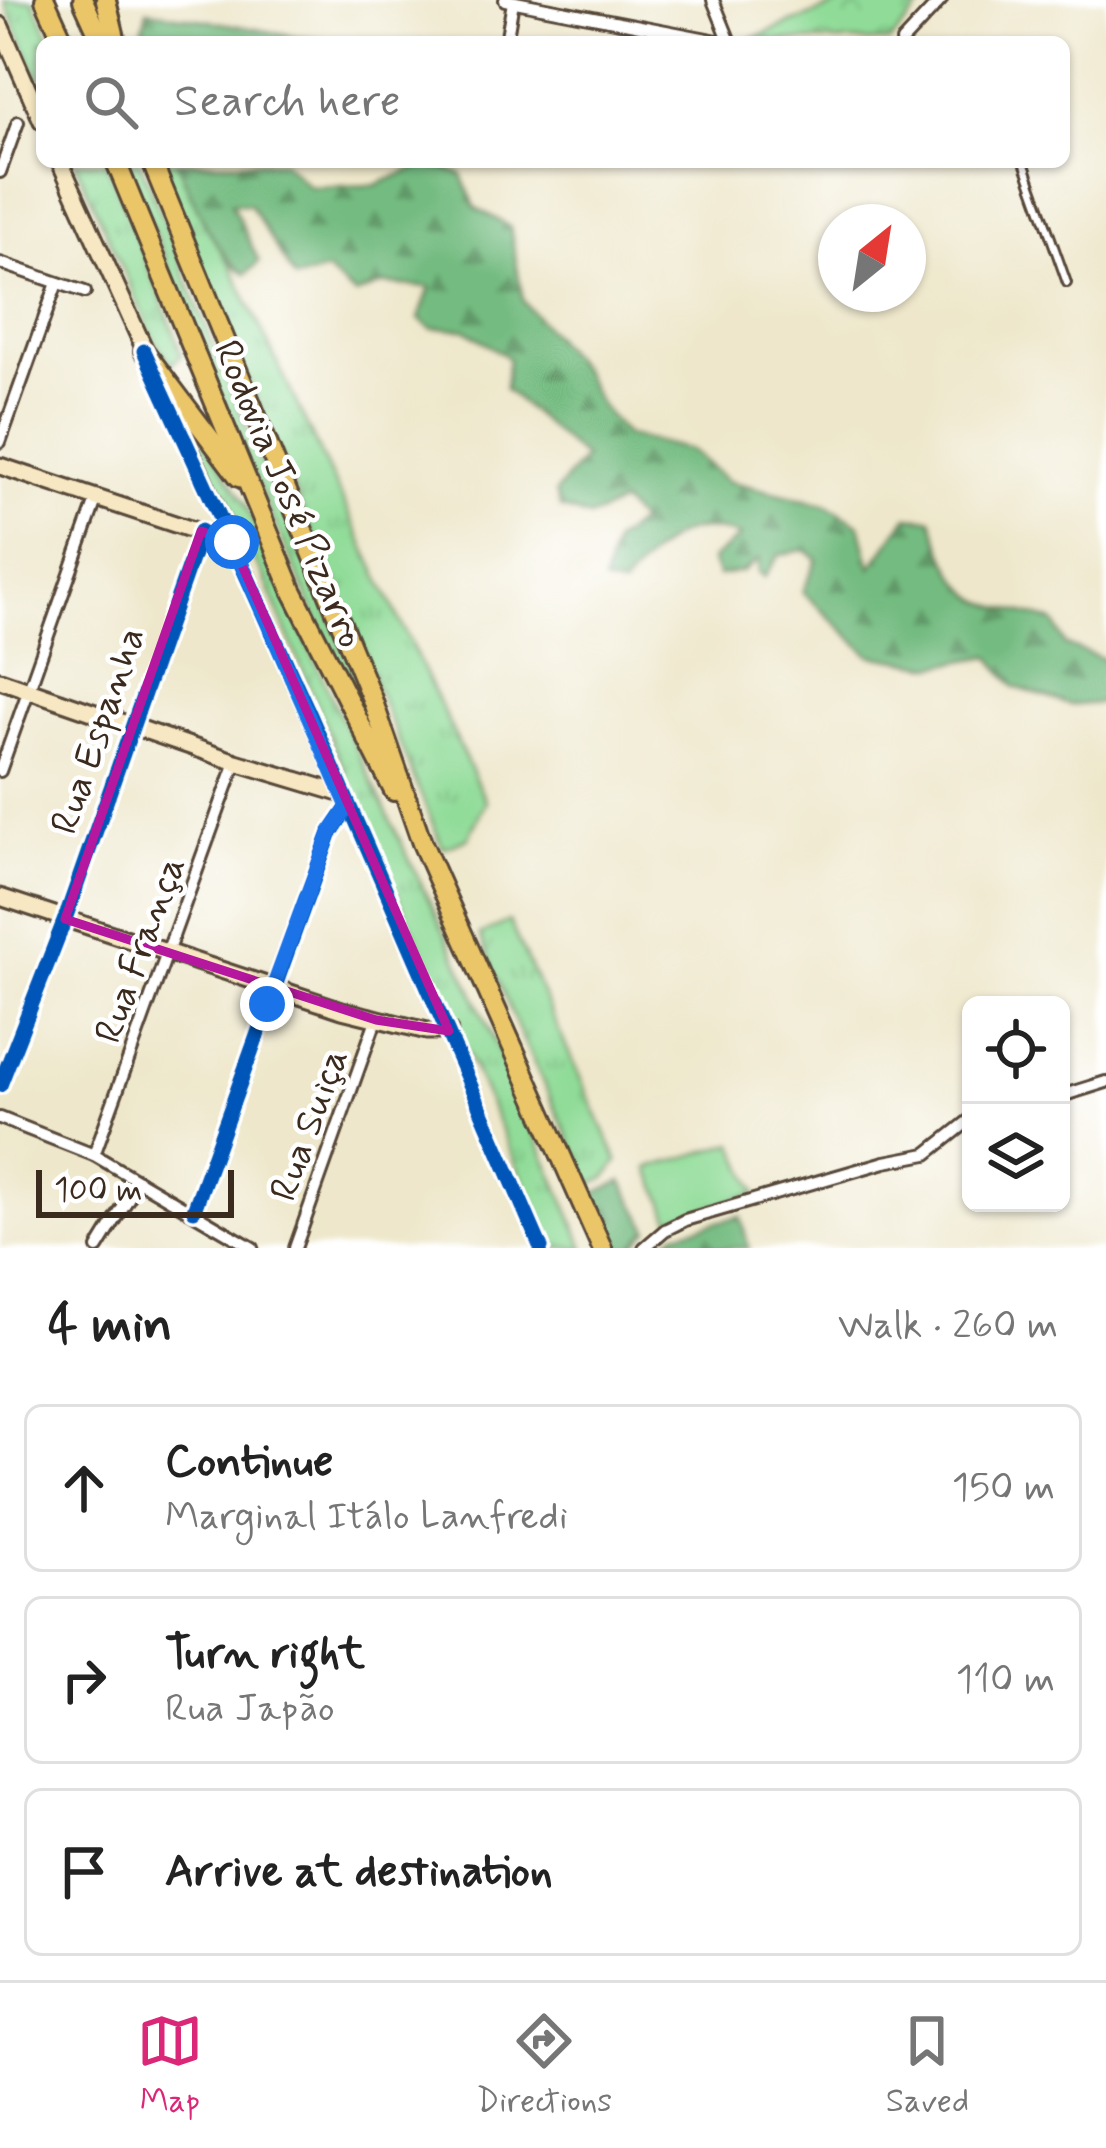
<!DOCTYPE html>
<meta charset="utf-8">
<style>
:root{--surface:#fff;--page:#f6f6f6;--text:#222;--muted:#767676;--line:#e0e0e0;--accent:#db2777}
body{margin:0;font-family:Mynerve,sans-serif;background:var(--page);color:var(--text)}
.controls{position:absolute;right:36px;bottom:36px;display:grid;overflow:hidden;border-radius:18px;box-shadow:0 3px 9px #0004}
.controls button{width:108px;height:108px;display:grid;place-items:center;padding:0;border:0;border-bottom:3px solid var(--line);background:var(--surface);color:var(--text);font:60px sans-serif}
.compass{position:absolute;left:818px;top:204px;width:108px;height:108px;border-radius:50%;background:var(--surface);box-shadow:0 3px 9px #0004;rotate:30deg}
.scale{position:absolute;left:36px;bottom:30px;width:198px;box-sizing:border-box;padding-left:12px;border:6px solid #3b2a1e;border-top:0;font-size:33px;line-height:42px;white-space:nowrap;color:#3b2a1e;-webkit-text-stroke:9px #fff;paint-order:stroke}
.stop{position:absolute;width:36px;height:36px;margin:-27px;border:9px solid #1a73e8;border-radius:50%;background:#fff}
.stop.end{background:#1a73e8;border-color:#fff;box-shadow:0 3px 12px #0008}
.list{margin:0;padding:0;list-style:none}
h2{display:flex;justify-content:space-between;align-items:center;height:156px;margin:0;padding:0 48px;font-size:51px}
h2 small{font-size:39px;font-weight:400;color:var(--muted)}
.list li{display:grid;grid-template-columns:78px 1fr auto;gap:36px;align-items:center;box-sizing:border-box;height:168px;margin:0 24px 24px;padding:0 24px;border:3px solid var(--line);border-radius:18px}
.list b{display:block;font-size:45px;white-space:nowrap}
.list p{margin:0;font-size:39px;white-space:nowrap;color:var(--muted)}
.list em{font-size:39px;font-style:normal;color:var(--muted)}
.icon{flex:none;width:66px;height:66px;fill:none;stroke:currentColor;stroke-width:2;stroke-linecap:round;stroke-linejoin:round}
.map{position:relative;flex:none;width:1106px;height:1248px;overflow:hidden}
.search{position:absolute;background:var(--surface);box-shadow:0 3px 9px #0004;left:36px;right:36px;top:36px;height:132px;display:flex;align-items:center;gap:30px;box-sizing:border-box;padding:0 42px;border-radius:18px;color:var(--muted);font-size:45px}
.sheet{height:732px;background:var(--surface)}
nav{display:flex;justify-content:space-around;align-items:center;box-sizing:border-box;height:168px;border-top:3px solid var(--line);background:var(--surface);font-size:33px;color:var(--muted)}
nav a{display:grid;justify-items:center;gap:6px}
nav .on{color:var(--accent)}
.map>svg:first-child{display:block}
</style>
<div class="map">
<svg width="1106" height="1248" viewBox="0 0 1106 1248">
<defs>
<pattern id="grass-tufts" width="24" height="20" patternUnits="userSpaceOnUse" patternTransform="scale(3)"><rect width="24" height="20" fill="#8fdb97"/><path d="M3 7l-1-3M5 7V3M7 7l1-3M15 17l-1-3M17 17v-4M19 17l1-3" fill="none" stroke="#7cbc82"/></pattern>
<pattern id="forest-firs" width="22" height="20" patternUnits="userSpaceOnUse" patternTransform="scale(3)"><rect width="22" height="20" fill="#73bb80"/><path d="M5 1l3.5 6h-7zM16 11l3.5 6h-7z" fill="#609868"/></pattern>
<pattern id="park-crowns" width="20" height="18" patternUnits="userSpaceOnUse" patternTransform="scale(3)"><rect width="20" height="18" fill="#8fdb97"/><path d="M2 6a3 3 0 1 1 6 0M12 15a3 3 0 1 1 6 0" fill="none" stroke="#7cbc82"/></pattern>
</defs>
<rect width="100%" height="100%" fill="#fff"/>
<filter id="ink" filterUnits="userSpaceOnUse"><feTurbulence type="fractalNoise" baseFrequency=".00833" numOctaves="2"/><feDisplacementMap in="SourceGraphic" scale="24" xChannelSelector="R" yChannelSelector="G"/><feConvolveMatrix kernelMatrix="1 2 1 2 8 2 1 2 1" color-interpolation-filters="sRGB"/></filter>
<filter id="wash" filterUnits="userSpaceOnUse"><feTurbulence type="fractalNoise" baseFrequency=".004" numOctaves="4" result="noise"/><feDisplacementMap in="SourceGraphic" scale="48" xChannelSelector="R" yChannelSelector="G"/><feGaussianBlur stdDeviation="2.7" result="paint"/><feColorMatrix in="noise" values="0 0 0 0 0 0 0 0 0 0 0 0 0 0 0 0 0 1.4 0 .05"/><feComposite in="paint" operator="in"/></filter>
<g filter="url(#wash)">
<rect width="100%" height="100%" fill="#eee7cb"/>
<g fill="url(#grass-tufts)" stroke="#65825a" stroke-width="3">
<polygon points="4,0 33,0 52,42 42,42 42,87"/>
<polygon points="75,162 106,162 175,334 181,355 172,364 154,340"/>
<polygon points="126,162 140,162 243,419 366,699 382,750 354,702 240,444"/>
<polygon points="158,162 177,162 192,198 231,266 486,802 468,838 443,848"/>
<polygon points="181,406 245,503 339,714 466,977 585,1248 553,1248 364,819 263,575 243,543"/>
<polygon points="509,921 618,1161 606,1178 591,1185 517,1027 480,935"/>
</g>
<g fill="url(#forest-firs)" stroke="#57724f" stroke-width="3">
<polygon points="147,10 330,42 140,42"/>
<path d="M177,162H283L310,187L376,185L431,162L462,175L475,207L510,227L523,301L582,371L600,405L625,435L690,450L727,481L827,505L860,525L871,568L907,517L932,519C943,551 955,591 990,604C1012,612 1034,613 1055,623L1065,645L1106,660V703L1070,705L1015,687L990,656L934,666L870,655L803,592L817,559L805,550L780,554L764,577L758,572L759,559L742,572L718,576L711,560L740,537C683,513 656,548 622,587L603,583L614,542L639,522L621,503L589,518L561,508L555,493L584,458L505,389L508,358L465,329L431,328L419,319L430,287L384,284L355,295L326,271L295,279L250,205L231,203L259,262L246,274C215,257 191,195 177,162Z"/>
<polygon points="622,1181 649,1229 632,1248 615,1248 591,1195"/>
<polygon points="740,1216 749,1248 656,1248 676,1233"/>
</g>
<polygon fill="url(#park-crowns)" stroke="#65825a" stroke-width="3" points="850,0 927,0 890,42 748,40"/>
<polygon fill="#8fdb97" stroke="#65825a" stroke-width="3" points="734,1143 756,1193 671,1219 649,1168"/>
</g>
<g filter="url(#ink)">
<g fill="none" stroke-linecap="round" stroke-linejoin="round">
<defs>
<polyline id="lane" points="1024,162 1067,283"/>
<g id="street">
<polyline points="505,0 723,42"/>
<polyline points="713,0 730,42"/>
<polyline points="506,42 513,2"/>
<polyline points="902,42 941,0"/>
<polyline points="0,172 18,122"/>
<polyline points="0,263 85,292"/>
<polyline points="0,442 57,283"/>
<polyline points="0,771 97,497"/>
<polyline points="0,1085 65,919 201,531"/>
<polyline points="1061,1096 1106,1082"/>
<polyline points="0,1118 94,1155 253,1248"/>
<polyline points="94,1155 236,762"/>
<polyline points="194,1210 330,834 348,807"/>
<polyline points="98,1248 139,1181"/>
<polyline points="295,1248 376,1020"/>
<polyline points="644,1248 665,1230 685,1220 885,1162 927,1154 971,1119"/>
</g>
<g id="secondary">
<polyline points="0,25 42,121"/>
<polyline points="60,162 310,715 541,1248"/>
<polyline points="0,466 232,543"/>
<polyline points="0,680 236,762 343,794"/>
<polyline points="0,897 342,1010 427,1031 449,1031"/>
</g>
<g id="primary">
<polyline points="45,0 64,42"/>
<polyline points="83,0 102,42"/>
<polyline points="106,0 116,42"/>
<polyline points="116,162 292,590 394,791"/>
<polyline points="152,162 372,699 422,843 602,1248"/>
<polyline points="144,351 239,477"/>
</g>
</defs>
<use href="#lane" stroke="#564638" stroke-width="12"/>
<use href="#street" stroke="#564638" stroke-width="16"/>
<use href="#secondary" stroke="#564638" stroke-width="21"/>
<use href="#primary" stroke="#564638" stroke-width="24"/>
<use href="#lane" stroke="#fff" stroke-width="6"/>
<use href="#street" stroke="#fff" stroke-width="10"/>
<use href="#secondary" stroke="#f7e8c3" stroke-width="15"/>
<use href="#primary" stroke="#ebc669" stroke-width="18"/>
<defs>
<g id="cycleway">
<polyline points="144,351 310,715 541,1248"/>
<polyline points="0,1085 65,919 201,531"/>
<polyline points="194,1210 330,834 348,807"/>
</g>
</defs>
<use href="#cycleway" stroke="#fff" stroke-width="22"/>
<use href="#cycleway" stroke="#0057b8" stroke-width="15"/>
</g>
</g>
<g fill="none" stroke-linecap="round" stroke-linejoin="round" filter="url(#ink)">
<polyline stroke="#1a73e8" stroke-width="15" points="232,542 348,807 330,833 267,1004"/>
</g>
<path fill="none" stroke="#b5179e" stroke-width="9" stroke-linejoin="round" d="M201,531L232,543L449,1031L376,1020L65,919Z"/>
<g text-anchor="middle" stroke-width="9" stroke-linejoin="round" paint-order="stroke">
<g font-size="39" fill="#3b2a1e" stroke="#fff">
<text transform="translate(291 493) rotate(67)" y="14">Rodovia José Pizarro</text>
<text transform="translate(96 730) rotate(-71)" y="14">Rua Espanha</text>
<text transform="translate(138 949) rotate(-70)" y="14">Rua França</text>
<text transform="translate(307 1124) rotate(-70)" y="14">Rua Suiça</text>
</g>
</g>
</svg>
<div class="controls">
<button><svg class="icon" aria-label="locate" viewBox="0 0 24 24"><circle cx="12" cy="12" r="6"/><path d="M12 2v4M12 18v4M2 12h4M18 12h4"/></svg></button>
<button><svg class="icon" aria-label="layers" viewBox="0 0 24 24"><path d="M12 4l9 5-9 5-9-5zM3 14l9 5 9-5"/></svg></button>
</div>
<svg class="compass" viewBox="-18 -18 36 36"><path d="M0-13l5 13h-10z" fill="#e53935"/><path d="M0 13l5-13h-10z" fill="#767676"/></svg>
<div class="scale">100 m</div>
<div class="stop" style="left:232px;top:542px"></div>
<div class="stop end" style="left:267px;top:1004px"></div>
<div class="search"><svg class="icon" aria-label="search" viewBox="0 0 24 24"><circle cx="10" cy="10" r="6"/><path d="M15 15l6 6"/></svg>Search here</div>
</div>
<section class="sheet">
<h2>4 min<small>Walk · 260 m</small></h2>
<ul class="list">
<li><svg class="icon" aria-label="ahead" viewBox="0 0 24 24"><path d="M12 20V5M6 11l6-6 6 6"/></svg><div><b>Continue</b><p>Marginal Itálo Lanfredi</p></div><em>150 m</em></li>
<li><svg class="icon" aria-label="right" viewBox="0 0 24 24"><path d="M7 20v-9h11M14 6l5 5-5 5"/></svg><div><b>Turn right</b><p>Rua Japão</p></div><em>110 m</em></li>
<li><svg class="icon" aria-label="arrive" viewBox="0 0 24 24"><path d="M6 21V4h12l-3 4 3 4H6"/></svg><div><b>Arrive at destination</b></div></li>
</ul>
</section>
<nav>
<a class="on"><svg class="icon" aria-label="map" viewBox="0 0 24 24"><path d="M3 6l6-2 6 2 6-2v14l-6 2-6-2-6 2zM9 4v14M15 6v14"/></svg>Map</a>
<a><svg class="icon" aria-label="directions" viewBox="0 0 24 24"><path d="M12 3l9 9-9 9-9-9zM9 14v-3h6M13 9l2 2-2 2"/></svg>Directions</a>
<a><svg class="icon" aria-label="saved" viewBox="0 0 24 24"><path d="M7 4h10v16l-5-4-5 4z"/></svg>Saved</a>
</nav>
